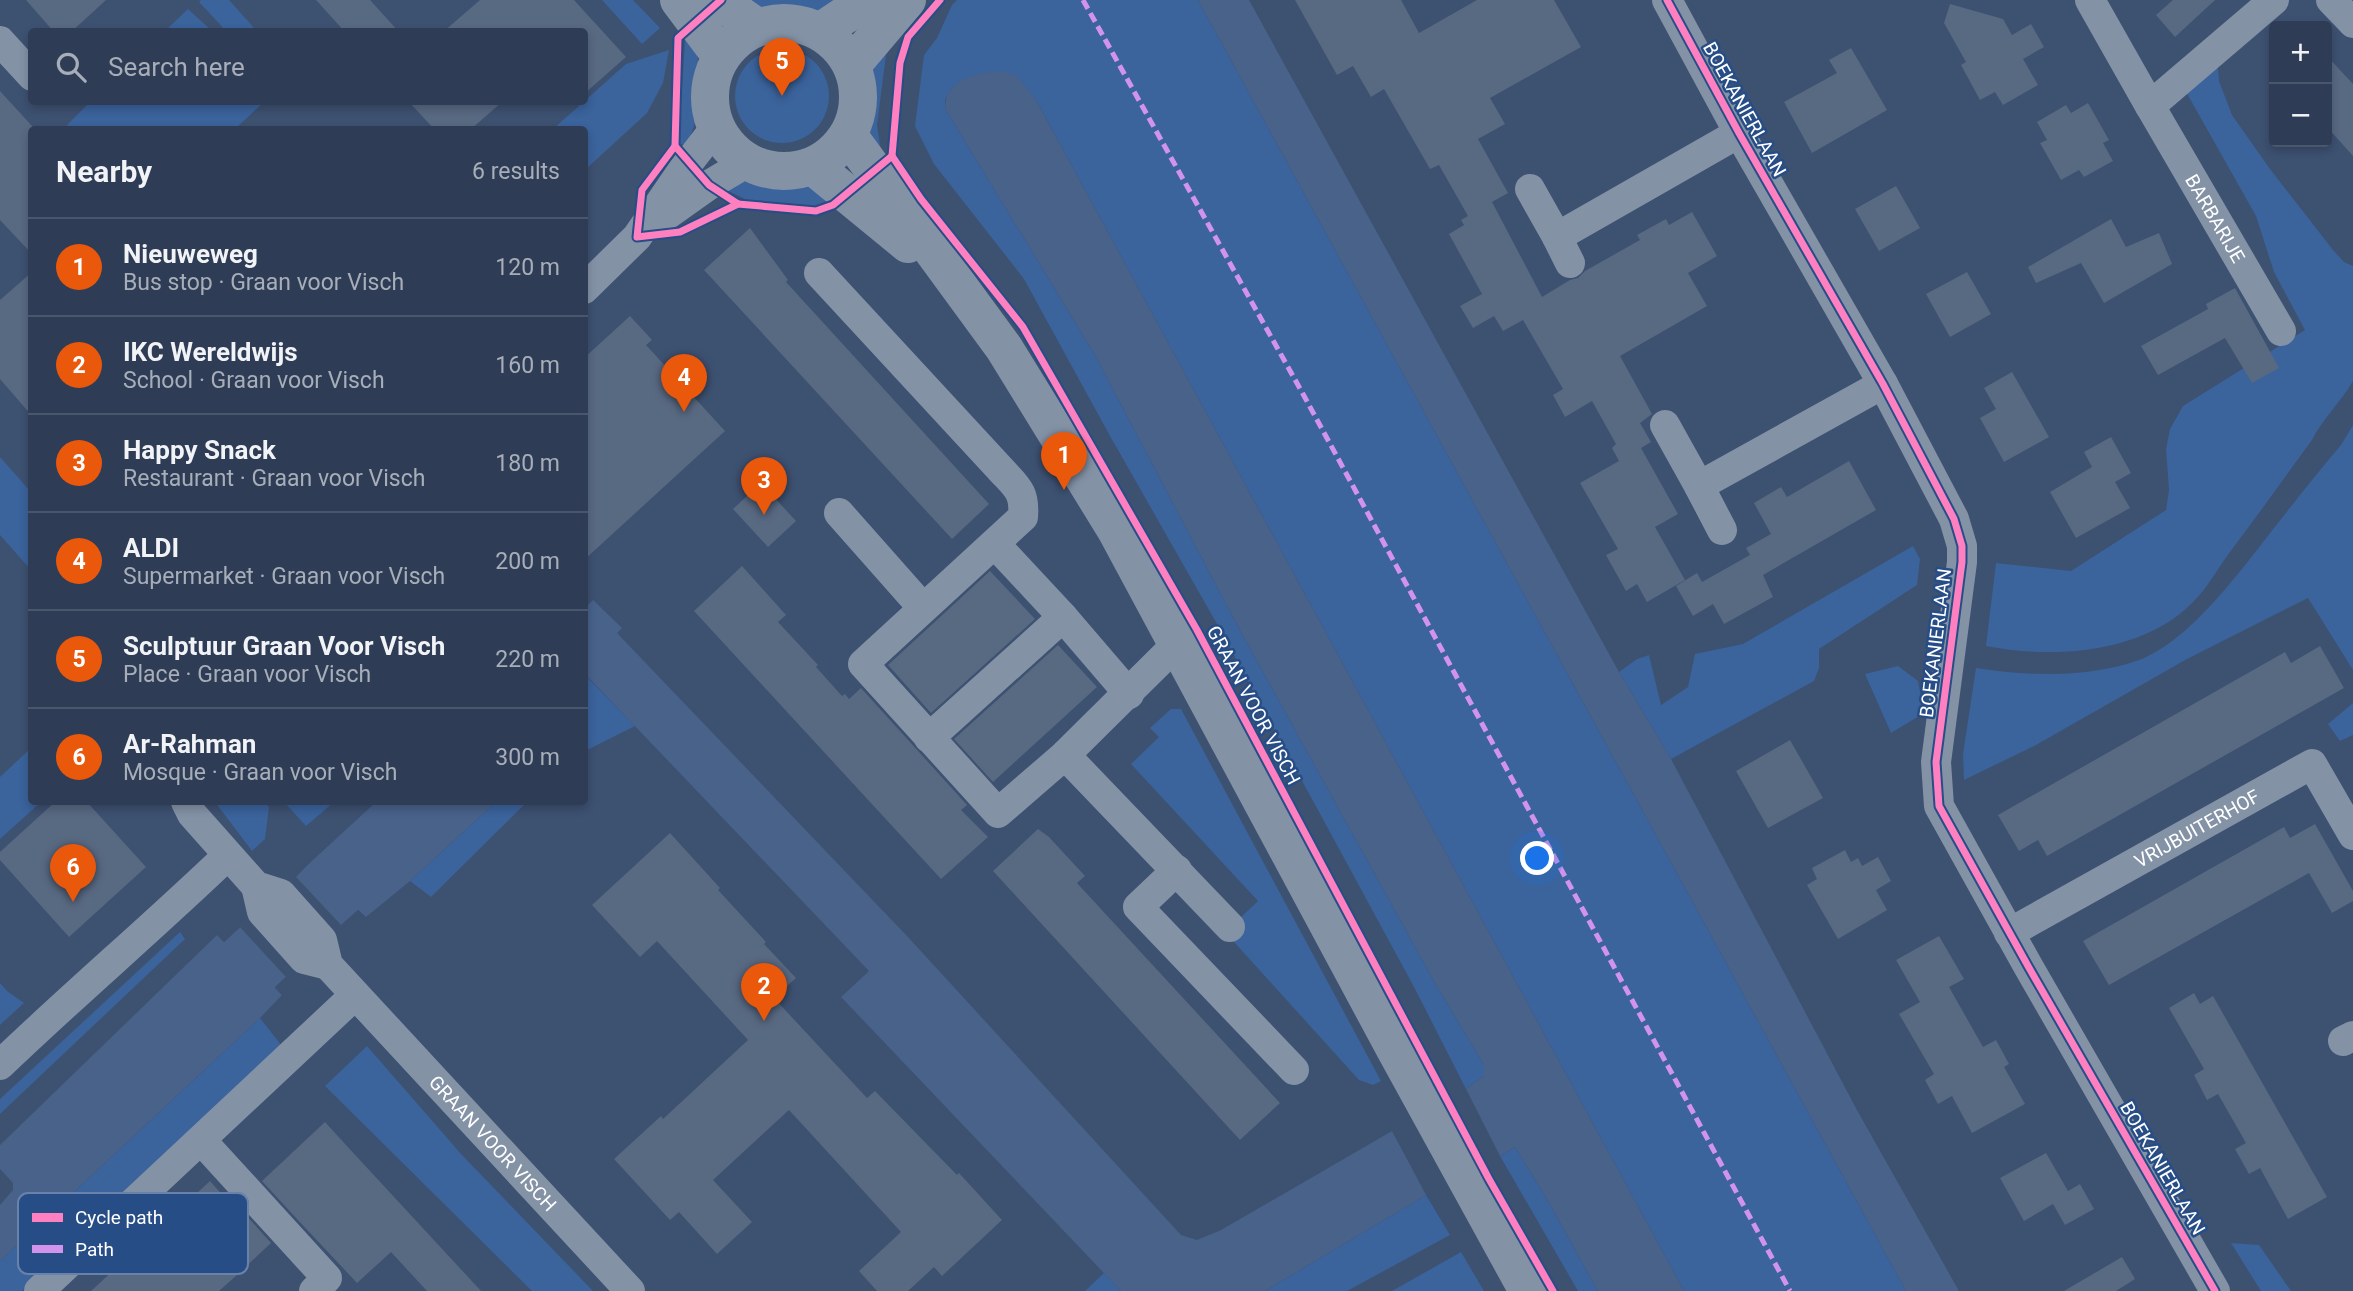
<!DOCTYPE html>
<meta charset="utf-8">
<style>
:root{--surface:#2e3d55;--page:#36445b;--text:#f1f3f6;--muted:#a7aeb9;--line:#49566c;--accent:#ea580c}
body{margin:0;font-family:Roboto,sans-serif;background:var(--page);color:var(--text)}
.controls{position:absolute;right:21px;top:21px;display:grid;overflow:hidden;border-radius:7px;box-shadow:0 4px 10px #0003}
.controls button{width:63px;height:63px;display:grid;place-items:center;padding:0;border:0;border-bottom:2px solid var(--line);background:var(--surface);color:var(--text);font:35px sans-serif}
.you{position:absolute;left:1538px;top:859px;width:24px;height:24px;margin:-18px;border:5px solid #fff;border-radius:50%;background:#1a73e8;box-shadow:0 0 0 10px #1a73e833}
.badge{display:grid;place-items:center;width:46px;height:46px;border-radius:50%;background:var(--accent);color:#fff;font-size:23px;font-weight:700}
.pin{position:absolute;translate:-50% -58px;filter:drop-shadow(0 2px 4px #0008)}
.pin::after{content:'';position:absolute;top:37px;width:24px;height:21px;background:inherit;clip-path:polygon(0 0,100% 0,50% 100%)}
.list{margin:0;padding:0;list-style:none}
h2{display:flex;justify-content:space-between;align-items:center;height:91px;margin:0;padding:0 28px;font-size:30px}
h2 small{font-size:23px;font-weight:400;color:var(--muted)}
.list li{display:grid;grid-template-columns:46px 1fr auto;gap:21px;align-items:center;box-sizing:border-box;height:98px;padding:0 28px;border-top:2px solid var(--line)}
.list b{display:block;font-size:26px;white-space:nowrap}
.list p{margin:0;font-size:23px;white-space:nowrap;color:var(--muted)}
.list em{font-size:23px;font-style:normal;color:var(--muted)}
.icon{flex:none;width:38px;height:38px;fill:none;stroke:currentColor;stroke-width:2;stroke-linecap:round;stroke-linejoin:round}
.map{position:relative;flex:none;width:2353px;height:1291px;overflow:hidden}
.search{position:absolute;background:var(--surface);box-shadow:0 4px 10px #0003;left:28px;top:28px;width:560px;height:77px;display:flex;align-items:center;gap:18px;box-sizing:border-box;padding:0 24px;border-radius:7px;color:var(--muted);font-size:26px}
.panel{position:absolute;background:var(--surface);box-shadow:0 4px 10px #0003;left:28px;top:126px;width:560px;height:679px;border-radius:7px}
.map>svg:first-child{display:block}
</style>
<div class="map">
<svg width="2353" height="1291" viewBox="0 0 2353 1291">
<rect width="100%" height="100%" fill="#3d5171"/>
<g fill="#3b639c">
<polygon points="201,0 229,0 257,31 226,31 199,2"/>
<polygon points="602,0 633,0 660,28 642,44"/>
<polygon points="736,0 837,0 819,12 788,8 762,9"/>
<polygon points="957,0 1198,0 1906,1291 1684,1291 1036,100 951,89 945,100 946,110 1095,355 1236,623 1435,983 1484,1065 1484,1076 1466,1089 1414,987 1217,624 1110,436 1024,279 934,164 915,126 924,55 937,38 952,5"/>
<polygon points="188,9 212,31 165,31"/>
<polygon points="689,37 693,39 700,67 696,95 696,119 688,145 680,144 679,135 685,41"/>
<circle cx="782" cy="96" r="47"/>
<polygon points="669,50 663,83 647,113 586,169 584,130 553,129 626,64"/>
<path d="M2217,53L2219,81L2232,115L2270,169L2333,250L2344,262L2353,266V381C2341,402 2323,418 2312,440C2285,477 2258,515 2230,552C2218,568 2207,589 2192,603C2142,654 2052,659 1986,646L1996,563L2071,571L2166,510L2169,490L2166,449L2170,429L2183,406L2305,330L2274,272L2256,216L2181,83Z"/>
<polygon points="886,55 877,125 881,152 866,137 871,75 876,56"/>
<polygon points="90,102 264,102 235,129 71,129 67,125"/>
<polygon points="742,182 804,183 832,194 825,202 812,207 747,200 724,189"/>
<path d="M2353,425V670L2308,598L2187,659L2036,745L1964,780L1963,754L1976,668C2027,676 2089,678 2139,660C2189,642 2242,569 2274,528C2296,500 2318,472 2341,445Z"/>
<polygon points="0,457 31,492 31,570 0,535"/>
<polygon points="1913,546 1920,559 1917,585 1819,649 1819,668 1814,681 1671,759 1619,672 1637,659 1649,655 1661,705 1688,687 1695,654 1743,644"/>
<polygon points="1898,666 1918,681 1924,713 1891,733 1865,674"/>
<polygon points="586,676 635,726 585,751 584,678"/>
<polygon points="2353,703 2353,735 2340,741 2328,724"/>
<polygon points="1171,709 1181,709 1381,1081 1373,1085 1359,1080 1225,932 1258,901 1131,764 1159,737 1150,728"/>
<polygon points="31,748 32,802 41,802 0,839 0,777"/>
<polygon points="215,802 265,802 269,807 265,839 252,851"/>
<polygon points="284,802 334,802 306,826"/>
<polygon points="496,802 527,802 431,897 410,881"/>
<polygon points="180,932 185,939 0,1114 0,1099"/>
<polygon points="0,983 7,991 24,1003 0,1025"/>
<polygon points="260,1018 285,1050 22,1291 0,1291 0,1261"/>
<polygon points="367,1046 462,1155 593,1291 532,1291 325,1086"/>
<polygon points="1515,1147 1547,1199 1598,1291 1578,1291 1500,1156"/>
<polygon points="1426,1195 1450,1235 1347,1291 1265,1291"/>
<polygon points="2231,1243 2259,1245 2291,1291 2261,1291"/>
<polygon points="1461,1252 1484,1291 1392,1291"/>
<polygon points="1104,1273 1121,1291 1085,1291"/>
</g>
<g fill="#48628a">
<polygon points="1198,0 1249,0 1619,672 1671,759 1857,1110 1959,1291 1906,1291"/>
<path d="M1002,71L1017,76L1036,100L1684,1291H1598L1547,1199L1515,1147L1500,1156L1466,1089L1484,1076V1065L1435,983L1236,623L1095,355L946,110C941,80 980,72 1002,71Z"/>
<polygon points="593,600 622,628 617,633 908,937 1181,1235 1197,1240 1221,1230 1392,1131 1426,1195 1265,1291 1121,1291 841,997 869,971 587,676 585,678 585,608"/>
<polygon points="376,802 496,802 410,881 366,917 358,910 275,987 282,995 260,1018 0,1261 0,1205 13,1190 13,1183 0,1169 0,1145 217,935 224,942"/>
</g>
<polygon fill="#3d5171" points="306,862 308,864 296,877 341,925 358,910 368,920 364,921 358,915 343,928 280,988 285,993 284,997 275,988 286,977 240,927 224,942 214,932 218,931 224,937"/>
<g fill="#586982">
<polygon points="26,0 106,0 71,32 54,32"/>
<polygon points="316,0 370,0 399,32 345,32"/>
<polygon points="480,0 574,0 626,57 584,94 584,32 443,32"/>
<polygon points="1295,0 1401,0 1419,33 1477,0 1554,0 1581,47 1490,98 1505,124 1478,139 1508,193 1492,202 1542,297 1570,280 1578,278 1585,271 1640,240 1637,235 1666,219 1669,225 1692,212 1717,256 1688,273 1707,306 1620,356 1652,414 1640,423 1651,442 1641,448 1678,514 1655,527 1685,580 1647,602 1637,584 1626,591 1606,555 1618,549 1580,483 1619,461 1612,448 1616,444 1592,401 1565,417 1553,395 1563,389 1523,320 1503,331 1494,316 1473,328 1460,306 1482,294 1449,234 1464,225 1461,220 1468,216 1439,165 1430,169 1384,89 1371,97 1353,66 1337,75"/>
<polygon points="2173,0 2215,0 2175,37 2156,15"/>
<polygon points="1950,4 2003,19 2012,35 2031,24 2044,47 2023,59 2038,85 2003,105 1995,92 1980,100 1961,65 1966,62 1944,23"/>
<polygon points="1851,48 1887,110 1812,153 1784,102 1837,73 1829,60"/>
<polygon points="2327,56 2353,84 2353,156 2327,127"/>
<polygon points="0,91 32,126 32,254 0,220"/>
<polygon points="409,102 502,102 470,130 435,130"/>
<polygon points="2088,103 2109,140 2103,143 2113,161 2084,177 2079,170 2061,180 2040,143 2047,140 2037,122 2066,105 2071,113"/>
<polygon points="1896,186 1920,228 1879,251 1855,209"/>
<polygon points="2111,219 2126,247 2159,233 2172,264 2104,303 2081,263 2036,283 2028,267"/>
<polygon points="750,228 788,280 786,282 989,504 952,539 704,270"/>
<polygon points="32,272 32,416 0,379 0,300"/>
<polygon points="1967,272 1991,314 1950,337 1926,294"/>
<polygon points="2235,288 2279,368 2252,383 2225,338 2158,375 2141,346 2208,309 2206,304"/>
<polygon points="630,316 652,340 646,345 725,431 584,560 584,358"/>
<polygon points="2012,372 2049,437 2004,462 1980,418 1996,409 1984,388"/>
<polygon points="2111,437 2131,473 2115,482 2130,508 2076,538 2050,492 2092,467 2084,452"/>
<polygon points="1849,461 1876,510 1763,575 1773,597 1724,624 1713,604 1693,616 1676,586 1697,573 1702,582 1750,555 1746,548 1771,534 1754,503 1781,487 1787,497"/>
<polygon points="761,483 796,521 768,547 733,509"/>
<polygon points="742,566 786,615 778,622 818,665 816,667 842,696 845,694 849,699 861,688 967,805 961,810 988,837 941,879 694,611"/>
<polygon points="990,571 1035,619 931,713 888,665"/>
<polygon points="1058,645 1097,687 993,782 954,739"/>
<polygon points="2320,646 2344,688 2047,856 2038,840 2019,851 1998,815 2285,652 2291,663"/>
<polygon points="1790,740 1823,798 1768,828 1736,771"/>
<polygon points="55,802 87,802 146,867 69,937 0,860 0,852"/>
<polygon points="2315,824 2353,891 2353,901 2332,913 2309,873 2109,985 2083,941 2284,827 2290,838"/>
<polygon points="1038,829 1049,837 1085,876 1077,883 1280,1103 1240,1140 993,871"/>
<polygon points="670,833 720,888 718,890 766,942 764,944 796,978 774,998 867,1098 875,1091 957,1175 959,1173 1002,1220 942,1276 934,1267 908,1291 877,1291 859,1271 901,1232 789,1110 713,1180 752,1222 717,1254 679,1212 670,1220 614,1159 661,1116 663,1119 748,1040 657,941 640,957 592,905"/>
<polygon points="1845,850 1851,862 1858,858 1862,866 1878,857 1891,881 1876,890 1887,910 1838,939 1807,885 1817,879 1812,868"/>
<polygon points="1939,936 1964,979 1949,987 1983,1047 1996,1040 2009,1064 2004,1067 2025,1104 1972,1133 1952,1096 1938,1104 1925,1080 1934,1074 1899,1014 1920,1002 1896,960"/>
<polygon points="2194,993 2200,1004 2213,996 2327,1197 2288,1219 2260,1168 2249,1174 2235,1149 2246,1143 2218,1094 2207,1100 2194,1075 2204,1069 2169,1008"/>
<polygon points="325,1122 346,1145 481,1291 427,1291 391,1252 357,1283 297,1219 262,1181"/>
<polygon points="2046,1153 2068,1191 2080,1184 2094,1209 2065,1225 2053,1204 2024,1221 2000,1178"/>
<polygon points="210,1181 234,1208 237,1205 271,1243 237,1275 219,1291 91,1291"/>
<polygon points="2122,1257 2135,1279 2116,1291 2064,1291"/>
</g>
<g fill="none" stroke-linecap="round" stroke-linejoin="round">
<g stroke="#8492a6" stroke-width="30">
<polyline points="1667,0 1739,133 1883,384 1954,519 1962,546 1962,562 1936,762 1939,806 2028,966 2215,1291"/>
<polyline points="2090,0 2150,106 2274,0"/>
<polyline points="2331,0 2353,23"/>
<polyline points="0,41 32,76"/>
<path id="s1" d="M2150,106L2281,331"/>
<polyline points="1530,189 1557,237 1739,133"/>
<polyline points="654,224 709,185 748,162"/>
<polyline points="1557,237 1570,263"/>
<path d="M819,273L1003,472C1018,488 1025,493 1023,517L863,664L998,813L1065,755L1176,645"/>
<polyline points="584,289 637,237 682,171 716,127"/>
<polyline points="1665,425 1699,486 1883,384"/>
<polyline points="1699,486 1722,530"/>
<polyline points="839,513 923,608"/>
<polyline points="995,544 1063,617 1129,694"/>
<polyline points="929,738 1063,617"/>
<polyline points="1065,755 1230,927"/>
<path id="s2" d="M186,802L192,814L256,886L281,894L322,940L328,965L630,1291"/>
<polyline points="1177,870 1138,907 1294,1070"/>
<polyline points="256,886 262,912 304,959 328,965"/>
<path id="s3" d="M2009,933L2312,764L2353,835"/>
<polyline points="2343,1041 2353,1036"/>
<path d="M0,1065C74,994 153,927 227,856"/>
<polyline points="201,1140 327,1278 314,1291"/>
<polyline points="39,1291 355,995"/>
</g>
<g stroke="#8492a6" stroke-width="38">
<polyline points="679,0 721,56"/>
<polyline points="718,0 757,27"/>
<circle cx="784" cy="97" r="74"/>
<polyline points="821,31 868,0"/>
<polyline points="852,65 907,0"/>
<polyline points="848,135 1004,348 1116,530 1395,1049 1528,1291"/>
<polyline points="813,166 908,244"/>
</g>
<polyline stroke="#d193ec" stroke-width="5" stroke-dasharray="10 5" stroke-linecap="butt" points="1083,0 1303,394 1790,1291"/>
<defs>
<g id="cycleway">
<polyline points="721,0 678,38 675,146 709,185 738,204 816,211 833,205 892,156 900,63 908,37 940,0"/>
<polyline points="1667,0 1739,133 1883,384 1954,519 1962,546 1962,562 1936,762 1939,806 2028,966 2215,1291"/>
<polyline points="675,146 642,190 637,237 680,232 738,204"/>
<polyline points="892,156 921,199 1023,327 1197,630 1489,1179 1553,1291"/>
</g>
</defs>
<use href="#cycleway" stroke="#274d87" stroke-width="11"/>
<use href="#cycleway" stroke="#ff80c0" stroke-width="7"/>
</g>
<g text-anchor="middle" stroke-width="5" stroke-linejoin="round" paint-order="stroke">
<g font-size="19" fill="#fff" stroke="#274d87">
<text transform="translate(1745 109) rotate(61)" y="7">BOEKANIERLAAN</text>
<text dy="7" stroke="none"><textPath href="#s1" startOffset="130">BARBARIJE</textPath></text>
<text transform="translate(1935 643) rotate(-83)" y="7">BOEKANIERLAAN</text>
<text transform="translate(1254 705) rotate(62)" y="7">GRAAN VOOR VISCH</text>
<text dy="7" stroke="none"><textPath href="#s3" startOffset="215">VRIJBUITERHOF</textPath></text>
<text dy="7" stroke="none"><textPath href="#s2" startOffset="466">GRAAN VOOR VISCH</textPath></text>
<text transform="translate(2163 1168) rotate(60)" y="7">BOEKANIERLAAN</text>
</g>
</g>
<rect x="18" y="1193" width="230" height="81" rx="10" fill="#274d87" stroke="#6882ab" stroke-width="2"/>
<rect x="32" y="1213" width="31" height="9" fill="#ff80c0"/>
<rect x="32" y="1245" width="31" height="8" fill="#d193ec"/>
<g font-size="19" fill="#fff">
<text x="75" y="1224">Cycle path</text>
<text x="75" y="1256">Path</text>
</g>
</svg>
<div class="controls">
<button>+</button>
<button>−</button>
</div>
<div class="you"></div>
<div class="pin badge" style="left:1064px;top:490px">1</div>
<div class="pin badge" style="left:764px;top:1021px">2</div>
<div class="pin badge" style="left:764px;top:515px">3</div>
<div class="pin badge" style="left:684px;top:412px">4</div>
<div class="pin badge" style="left:782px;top:96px">5</div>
<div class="pin badge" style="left:73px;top:902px">6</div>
<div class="search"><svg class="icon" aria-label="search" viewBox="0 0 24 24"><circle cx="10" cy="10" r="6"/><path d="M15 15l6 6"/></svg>Search here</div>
<section class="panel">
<h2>Nearby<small>6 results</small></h2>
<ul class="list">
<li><span class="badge">1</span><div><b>Nieuweweg</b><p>Bus stop · Graan voor Visch</p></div><em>120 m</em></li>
<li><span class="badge">2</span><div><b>IKC Wereldwijs</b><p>School · Graan voor Visch</p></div><em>160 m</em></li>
<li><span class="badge">3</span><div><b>Happy Snack</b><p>Restaurant · Graan voor Visch</p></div><em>180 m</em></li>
<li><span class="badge">4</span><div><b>ALDI</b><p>Supermarket · Graan voor Visch</p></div><em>200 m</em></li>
<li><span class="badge">5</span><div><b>Sculptuur Graan Voor Visch</b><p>Place · Graan voor Visch</p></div><em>220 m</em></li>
<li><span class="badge">6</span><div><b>Ar-Rahman</b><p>Mosque · Graan voor Visch</p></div><em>300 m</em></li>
</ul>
</section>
</div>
